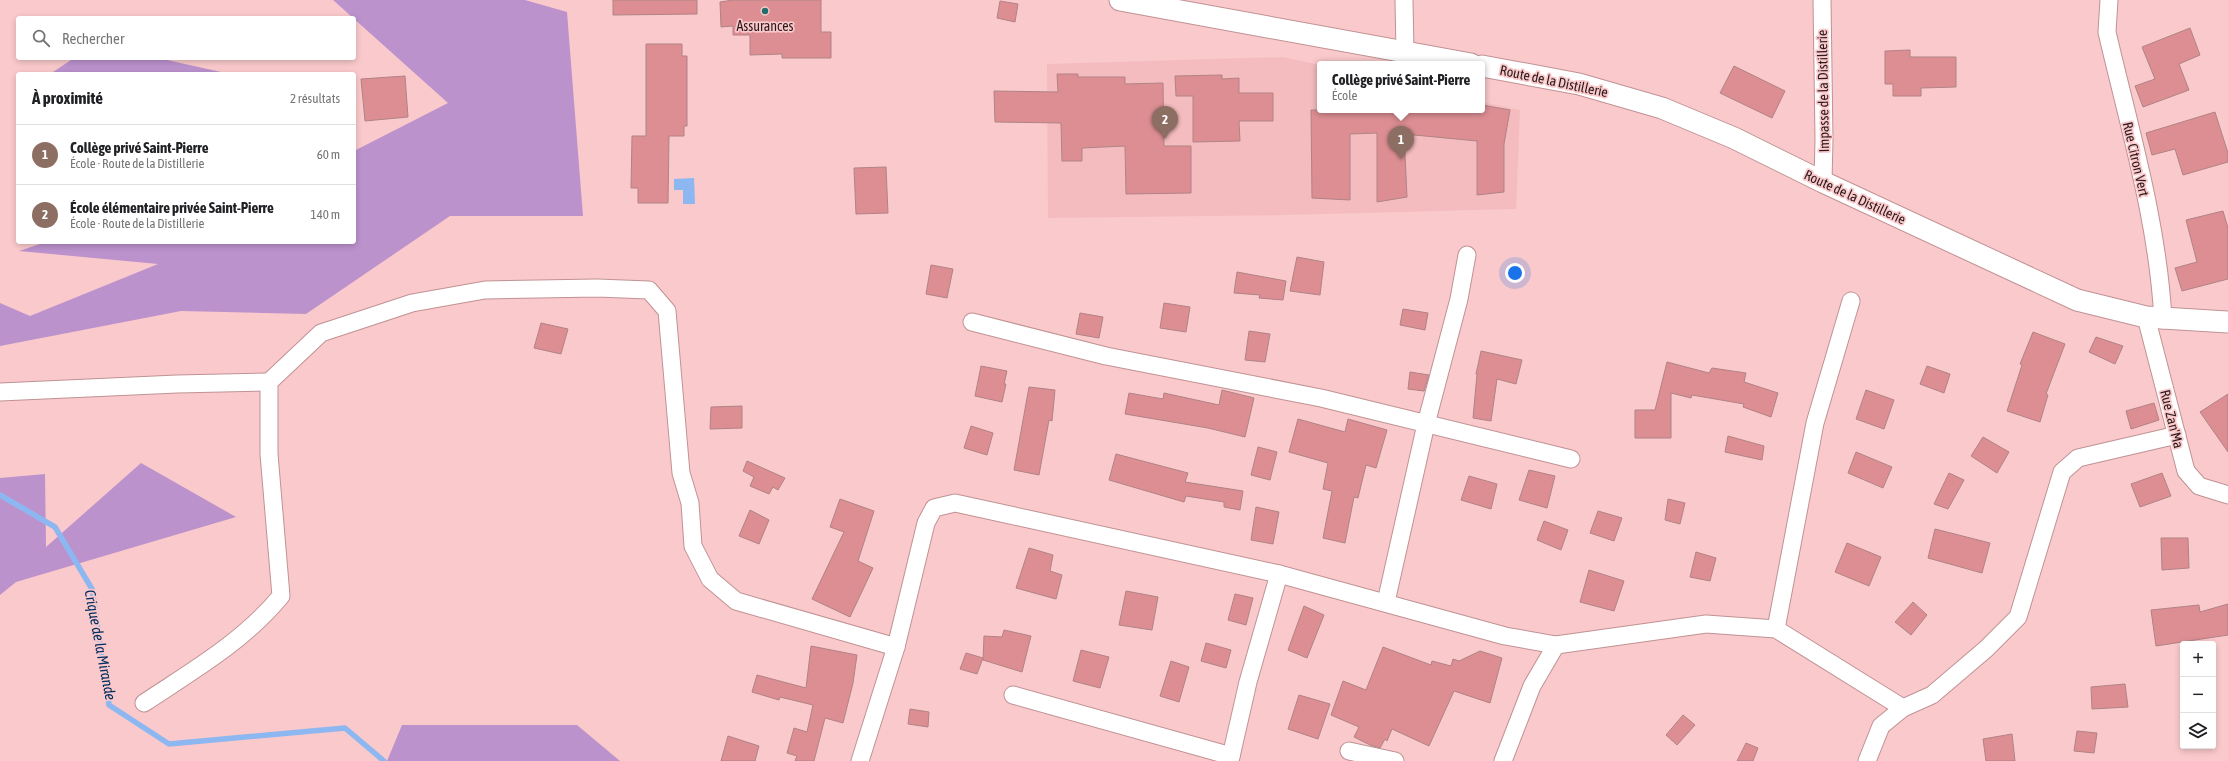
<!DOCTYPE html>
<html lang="fr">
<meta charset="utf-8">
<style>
:root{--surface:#fff;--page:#f2f2f2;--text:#202124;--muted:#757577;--line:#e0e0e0;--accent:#db2777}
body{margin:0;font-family:"Asap Condensed",sans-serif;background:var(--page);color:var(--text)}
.controls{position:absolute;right:12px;bottom:12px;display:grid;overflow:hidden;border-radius:4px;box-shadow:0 2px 6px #0003}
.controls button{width:36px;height:36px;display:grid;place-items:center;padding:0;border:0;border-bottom:1px solid var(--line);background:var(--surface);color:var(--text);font:20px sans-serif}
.you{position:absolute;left:1515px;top:273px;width:14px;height:14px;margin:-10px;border:3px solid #fff;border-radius:50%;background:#1a73e8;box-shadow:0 0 0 6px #1a73e833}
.badge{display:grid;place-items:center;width:26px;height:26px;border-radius:50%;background:var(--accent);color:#fff;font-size:13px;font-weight:700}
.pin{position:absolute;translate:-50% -33px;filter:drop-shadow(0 1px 2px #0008)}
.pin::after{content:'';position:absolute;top:21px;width:14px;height:12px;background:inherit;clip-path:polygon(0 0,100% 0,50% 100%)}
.popup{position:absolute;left:1317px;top:61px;width:168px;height:52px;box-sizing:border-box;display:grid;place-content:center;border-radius:4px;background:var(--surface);filter:drop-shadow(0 1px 3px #0005);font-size:13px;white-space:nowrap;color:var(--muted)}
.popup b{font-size:15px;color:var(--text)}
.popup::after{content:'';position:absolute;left:50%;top:100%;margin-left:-8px;border:8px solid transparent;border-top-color:var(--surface)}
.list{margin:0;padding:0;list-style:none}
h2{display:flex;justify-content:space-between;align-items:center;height:52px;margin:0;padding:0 16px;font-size:17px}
h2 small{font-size:13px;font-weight:400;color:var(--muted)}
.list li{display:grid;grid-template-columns:26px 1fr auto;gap:12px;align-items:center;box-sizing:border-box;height:60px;padding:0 16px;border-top:1px solid var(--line)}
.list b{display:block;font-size:15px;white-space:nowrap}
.list p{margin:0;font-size:13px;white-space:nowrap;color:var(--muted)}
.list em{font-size:13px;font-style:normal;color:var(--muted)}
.icon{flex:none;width:22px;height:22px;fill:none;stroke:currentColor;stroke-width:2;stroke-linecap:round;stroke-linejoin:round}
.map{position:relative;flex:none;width:2228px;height:761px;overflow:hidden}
.search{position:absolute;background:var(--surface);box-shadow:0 2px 6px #0003;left:16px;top:16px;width:340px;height:44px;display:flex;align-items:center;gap:10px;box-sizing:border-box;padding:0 14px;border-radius:4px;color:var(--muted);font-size:15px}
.panel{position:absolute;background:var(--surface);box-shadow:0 2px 6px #0003;left:16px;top:72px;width:340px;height:172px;border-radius:4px}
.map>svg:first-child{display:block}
</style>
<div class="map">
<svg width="2228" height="761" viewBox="0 0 2228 761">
<rect width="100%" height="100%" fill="#fac9cb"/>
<polygon fill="#f5bcbf" points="1283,57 1320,65 1320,110 1482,110 1482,102 1520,110 1516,209 1284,215 1048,218 1047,64"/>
<g fill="#bc92cd">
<polygon points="333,0 525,0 567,12 583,216 450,216 306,314 181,311 0,346 0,303 30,316 158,264 19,251 46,242 354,242 354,151 448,103"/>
<polygon points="74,58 158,58 230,74 50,74"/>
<polygon points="141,463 236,517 16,582 0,595 0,478 45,474 46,547"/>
<polygon points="402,725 577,725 620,761 387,761"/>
</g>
<polygon fill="#8cb7f1" points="694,178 695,204 683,204 683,190 674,190 674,179"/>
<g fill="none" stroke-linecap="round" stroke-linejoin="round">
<polyline stroke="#8cb7f1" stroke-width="5.5" points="0,495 55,527 92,589 109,705 169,744 345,728 384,761"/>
</g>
<g fill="#dc8e93" stroke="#b08385">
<polygon points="613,0 697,0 697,14 613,15"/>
<polygon points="733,0 821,0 821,32 831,32 831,58 782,58 782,54 750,55 750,35 733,35 733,26 721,27 720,2"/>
<polygon points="1000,1 1018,4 1015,22 997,18"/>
<polygon points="2190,28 2200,55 2179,64 2189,90 2143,107 2135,86 2155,79 2142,47"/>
<polygon points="646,44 682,44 682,56 687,56 687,126 684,126 684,136 669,136 668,203 638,203 638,188 631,188 632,136 646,136"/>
<polygon points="1910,50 1910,57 1956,57 1956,87 1921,88 1921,96 1893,96 1893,84 1885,84 1885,51"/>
<polygon points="1734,66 1785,91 1772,118 1720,93"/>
<polygon points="1057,74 1078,74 1078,77 1125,77 1125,84 1163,83 1164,146 1191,146 1191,193 1126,194 1125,146 1082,148 1082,161 1062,161 1061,123 995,122 994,91 1058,92"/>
<polygon points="1222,75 1222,79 1239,78 1239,93 1273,93 1273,121 1239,121 1240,141 1193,142 1193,96 1176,96 1175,76"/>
<polygon points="405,76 408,117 365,121 361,79"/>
<polygon points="1482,105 1510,110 1504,144 1504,192 1477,195 1477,141 1404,134 1407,197 1377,202 1377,133 1350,134 1350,200 1312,198 1311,110 1482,110"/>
<polygon points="2215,112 2228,153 2228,162 2183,175 2175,149 2152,155 2146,133"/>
<polygon points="886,167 888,213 856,214 854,168"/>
<polygon points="2223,211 2228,228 2228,279 2182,291 2175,268 2197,262 2186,220"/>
<polygon points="1297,257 1324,262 1320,295 1290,291"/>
<polygon points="931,265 953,269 947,298 926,294"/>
<polygon points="1237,272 1286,281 1283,300 1259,298 1260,295 1234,293"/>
<polygon points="1164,303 1190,307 1186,332 1160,328"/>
<polygon points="1403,309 1428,313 1425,330 1400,325"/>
<polygon points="1080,313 1103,317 1099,338 1076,334"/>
<polygon points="541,323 568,329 561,354 534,348"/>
<polygon points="1249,331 1270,334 1265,362 1245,360"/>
<polygon points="2033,332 2065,344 2046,394 2048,395 2040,422 2007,411 2022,365 2020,364"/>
<polygon points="2096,337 2123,346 2115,364 2089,352"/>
<polygon points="1481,351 1522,360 1516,384 1497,379 1491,421 1473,418 1477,374 1476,374"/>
<polygon points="1667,362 1709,373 1712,368 1746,373 1744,382 1778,393 1771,417 1743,407 1744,404 1692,395 1691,398 1671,393 1671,438 1635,438 1635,410 1655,410"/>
<polygon points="981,366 1007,371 1004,384 1006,384 1002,402 975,396"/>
<polygon points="1927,366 1950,374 1944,393 1920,384"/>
<polygon points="1410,372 1429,375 1424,391 1408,389"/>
<polygon points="1029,387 1055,390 1052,421 1049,420 1039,475 1014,470"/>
<polygon points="1222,390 1254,398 1245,437 1208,428 1125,414 1129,393 1163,399 1164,393 1219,405"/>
<polygon points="1866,390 1894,400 1884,429 1856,419"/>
<polygon points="2228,394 2228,452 2200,412"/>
<polygon points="2154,403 2159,420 2131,429 2126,411"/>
<polygon points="742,406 742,428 710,429 711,407"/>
<polygon points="1298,419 1345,432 1348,419 1387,430 1376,468 1366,465 1358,498 1354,497 1345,543 1323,538 1332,491 1323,489 1328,463 1289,452"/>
<polygon points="971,426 993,433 987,455 964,448"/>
<polygon points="1728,436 1764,446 1762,460 1725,452"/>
<polygon points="1983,437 2009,452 1997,473 1971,456"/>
<polygon points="1258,447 1277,452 1270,480 1251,475"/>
<polygon points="1856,452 1892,467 1883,488 1848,473"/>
<polygon points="1116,454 1188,473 1185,482 1243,491 1240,510 1224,507 1224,502 1186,496 1184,502 1109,480"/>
<polygon points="747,461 785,478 778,490 773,487 769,494 750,486 754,477 743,471"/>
<polygon points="1529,470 1555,476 1547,508 1519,500"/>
<polygon points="1949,473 1964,480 1948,509 1934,504"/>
<polygon points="2162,473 2171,496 2140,507 2131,484"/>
<polygon points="1469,476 1497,484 1491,509 1461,500"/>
<polygon points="840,499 874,511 858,561 873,568 850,617 812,599 844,532 830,527"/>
<polygon points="1668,499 1685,503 1680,524 1665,520"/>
<polygon points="1256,507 1279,512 1273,544 1251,540"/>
<polygon points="750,510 769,520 759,544 739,536"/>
<polygon points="1598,511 1622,518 1614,541 1590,533"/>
<polygon points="1544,521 1568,530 1561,550 1537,540"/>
<polygon points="1935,529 1990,543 1982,573 1928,558"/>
<polygon points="2161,538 2188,538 2189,568 2162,570"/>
<polygon points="1847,543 1881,557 1869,586 1835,572"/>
<polygon points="1029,548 1053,555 1050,571 1062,575 1056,599 1016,588"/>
<polygon points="1696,552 1716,558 1710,581 1690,577"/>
<polygon points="1589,570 1624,581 1614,611 1580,602"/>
<polygon points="1126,591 1158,597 1152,630 1119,625"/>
<polygon points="1235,594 1253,598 1246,625 1228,620"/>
<polygon points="1913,602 1927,615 1911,635 1895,622"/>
<polygon points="2228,604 2228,635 2156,646 2151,610 2199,605 2200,612"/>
<polygon points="1304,606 1324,615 1307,658 1288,650"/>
<polygon points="1004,630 1031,636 1022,672 983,660 984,636 1002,637"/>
<polygon points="1206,643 1231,650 1226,668 1201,661"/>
<polygon points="811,646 857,655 853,683 843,723 825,718 814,761 795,761 797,756 787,753 794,728 807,732 813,705 780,697 779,700 752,692 757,675 806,688"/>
<polygon points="1383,647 1431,665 1432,661 1451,666 1453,659 1459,661 1480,651 1502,658 1490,703 1454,691 1429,746 1392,729 1387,741 1385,739 1380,748 1370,745 1354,737 1359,727 1331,715 1343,681 1366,690"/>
<polygon points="1081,650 1109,657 1100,688 1073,681"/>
<polygon points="966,653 983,658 977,674 960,669"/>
<polygon points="1171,661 1189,667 1179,702 1160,696"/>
<polygon points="2125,684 2128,707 2092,709 2091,687"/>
<polygon points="1299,695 1330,704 1318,739 1288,729"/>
<polygon points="910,709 929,712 928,727 908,724"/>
<polygon points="1683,715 1695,725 1677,745 1666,735"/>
<polygon points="2077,731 2097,733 2094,753 2074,751"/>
<polygon points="2012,734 2015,761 1986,761 1983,739"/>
<polygon points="728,736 759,746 755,761 721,761"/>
<polygon points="1746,743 1758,748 1753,761 1737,761"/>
</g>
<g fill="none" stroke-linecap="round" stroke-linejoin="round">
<defs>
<g id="minor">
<polyline points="1404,0 1405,52"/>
<polyline points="1822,0 1824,139 1823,182"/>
<path d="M2109,0L2107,32C2129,127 2158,222 2163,320"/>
<polyline points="2146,317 2186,471 2199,486 2228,495"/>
<polyline points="972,322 1106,356 1321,398 1571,459"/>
<polyline points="0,392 177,384 269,382"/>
<polyline points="1386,602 1426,424 1459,299 1467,255"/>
<polyline points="1776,629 1815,423 1851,301"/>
<polyline points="1013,695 1231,756"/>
<path d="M144,703C192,671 243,642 281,596L269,454V382L321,333L412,303L485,290L597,288L649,290L667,311L681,473L690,503L693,546L710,579L736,601L896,647"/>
<polyline points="1349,751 1395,761"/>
<polyline points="860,761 896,647 926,523 934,508 955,503 1279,574 1505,636 1556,645 1706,624 1776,629 1903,708 1932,695 1986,649 2018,617 2062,472 2078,458 2177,435"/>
<polyline points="1230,761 1248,682 1279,574"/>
<polyline points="1503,761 1532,686 1556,645"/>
<polyline points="1867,761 1881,726 1903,708"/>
</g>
<g id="tertiary">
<polyline points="1120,0 1471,64"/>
<polyline points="1482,66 1579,84 1662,108 1734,138 1823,182 2077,300 2146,317 2228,322"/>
</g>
</defs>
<use href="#minor" stroke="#c09294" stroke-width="19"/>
<use href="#tertiary" stroke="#c09294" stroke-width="23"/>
<use href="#minor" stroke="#fff" stroke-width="17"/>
<use href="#tertiary" stroke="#fff" stroke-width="21"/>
</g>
<circle fill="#216d6d" stroke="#fac9cb" stroke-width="1.5" cx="765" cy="11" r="4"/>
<g text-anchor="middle" stroke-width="3.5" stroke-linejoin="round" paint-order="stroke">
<g font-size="14" fill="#2b1a1b" stroke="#fac9cb">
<text x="765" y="31">Assurances</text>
</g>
<g font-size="14" fill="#2b1a1b" stroke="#fac9cb">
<text transform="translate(1554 81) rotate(12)" y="5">Route de la Distillerie</text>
<text transform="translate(1823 91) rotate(-91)" y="5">Impasse de la Distillerie</text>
<text transform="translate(2136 159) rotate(77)" y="5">Rue Citron Vert</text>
<text transform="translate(1855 197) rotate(25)" y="5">Route de la Distillerie</text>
<text transform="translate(2172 419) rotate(76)" y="5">Rue Zan'Ma</text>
</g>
<g font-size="15" font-style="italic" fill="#012d60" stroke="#fac9cb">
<text transform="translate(100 645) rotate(79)" y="5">Crique de la Mirande</text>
</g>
</g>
</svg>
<div class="controls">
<button>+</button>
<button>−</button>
<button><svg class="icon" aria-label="layers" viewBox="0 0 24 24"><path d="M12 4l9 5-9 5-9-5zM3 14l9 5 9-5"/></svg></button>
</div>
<div class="you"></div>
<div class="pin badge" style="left:1401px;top:159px;background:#8d6e63">1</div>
<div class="popup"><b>Collège privé Saint-Pierre</b>École</div>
<div class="pin badge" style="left:1165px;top:139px;background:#8d6e63">2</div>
<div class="search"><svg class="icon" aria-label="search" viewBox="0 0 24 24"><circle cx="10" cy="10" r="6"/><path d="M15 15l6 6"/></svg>Rechercher</div>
<section class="panel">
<h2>À proximité<small>2 résultats</small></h2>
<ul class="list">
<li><span class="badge" style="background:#8d6e63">1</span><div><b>Collège privé Saint-Pierre</b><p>École · Route de la Distillerie</p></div><em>60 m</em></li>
<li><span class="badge" style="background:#8d6e63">2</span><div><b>École élémentaire privée Saint-Pierre</b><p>École · Route de la Distillerie</p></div><em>140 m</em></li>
</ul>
</section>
</div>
